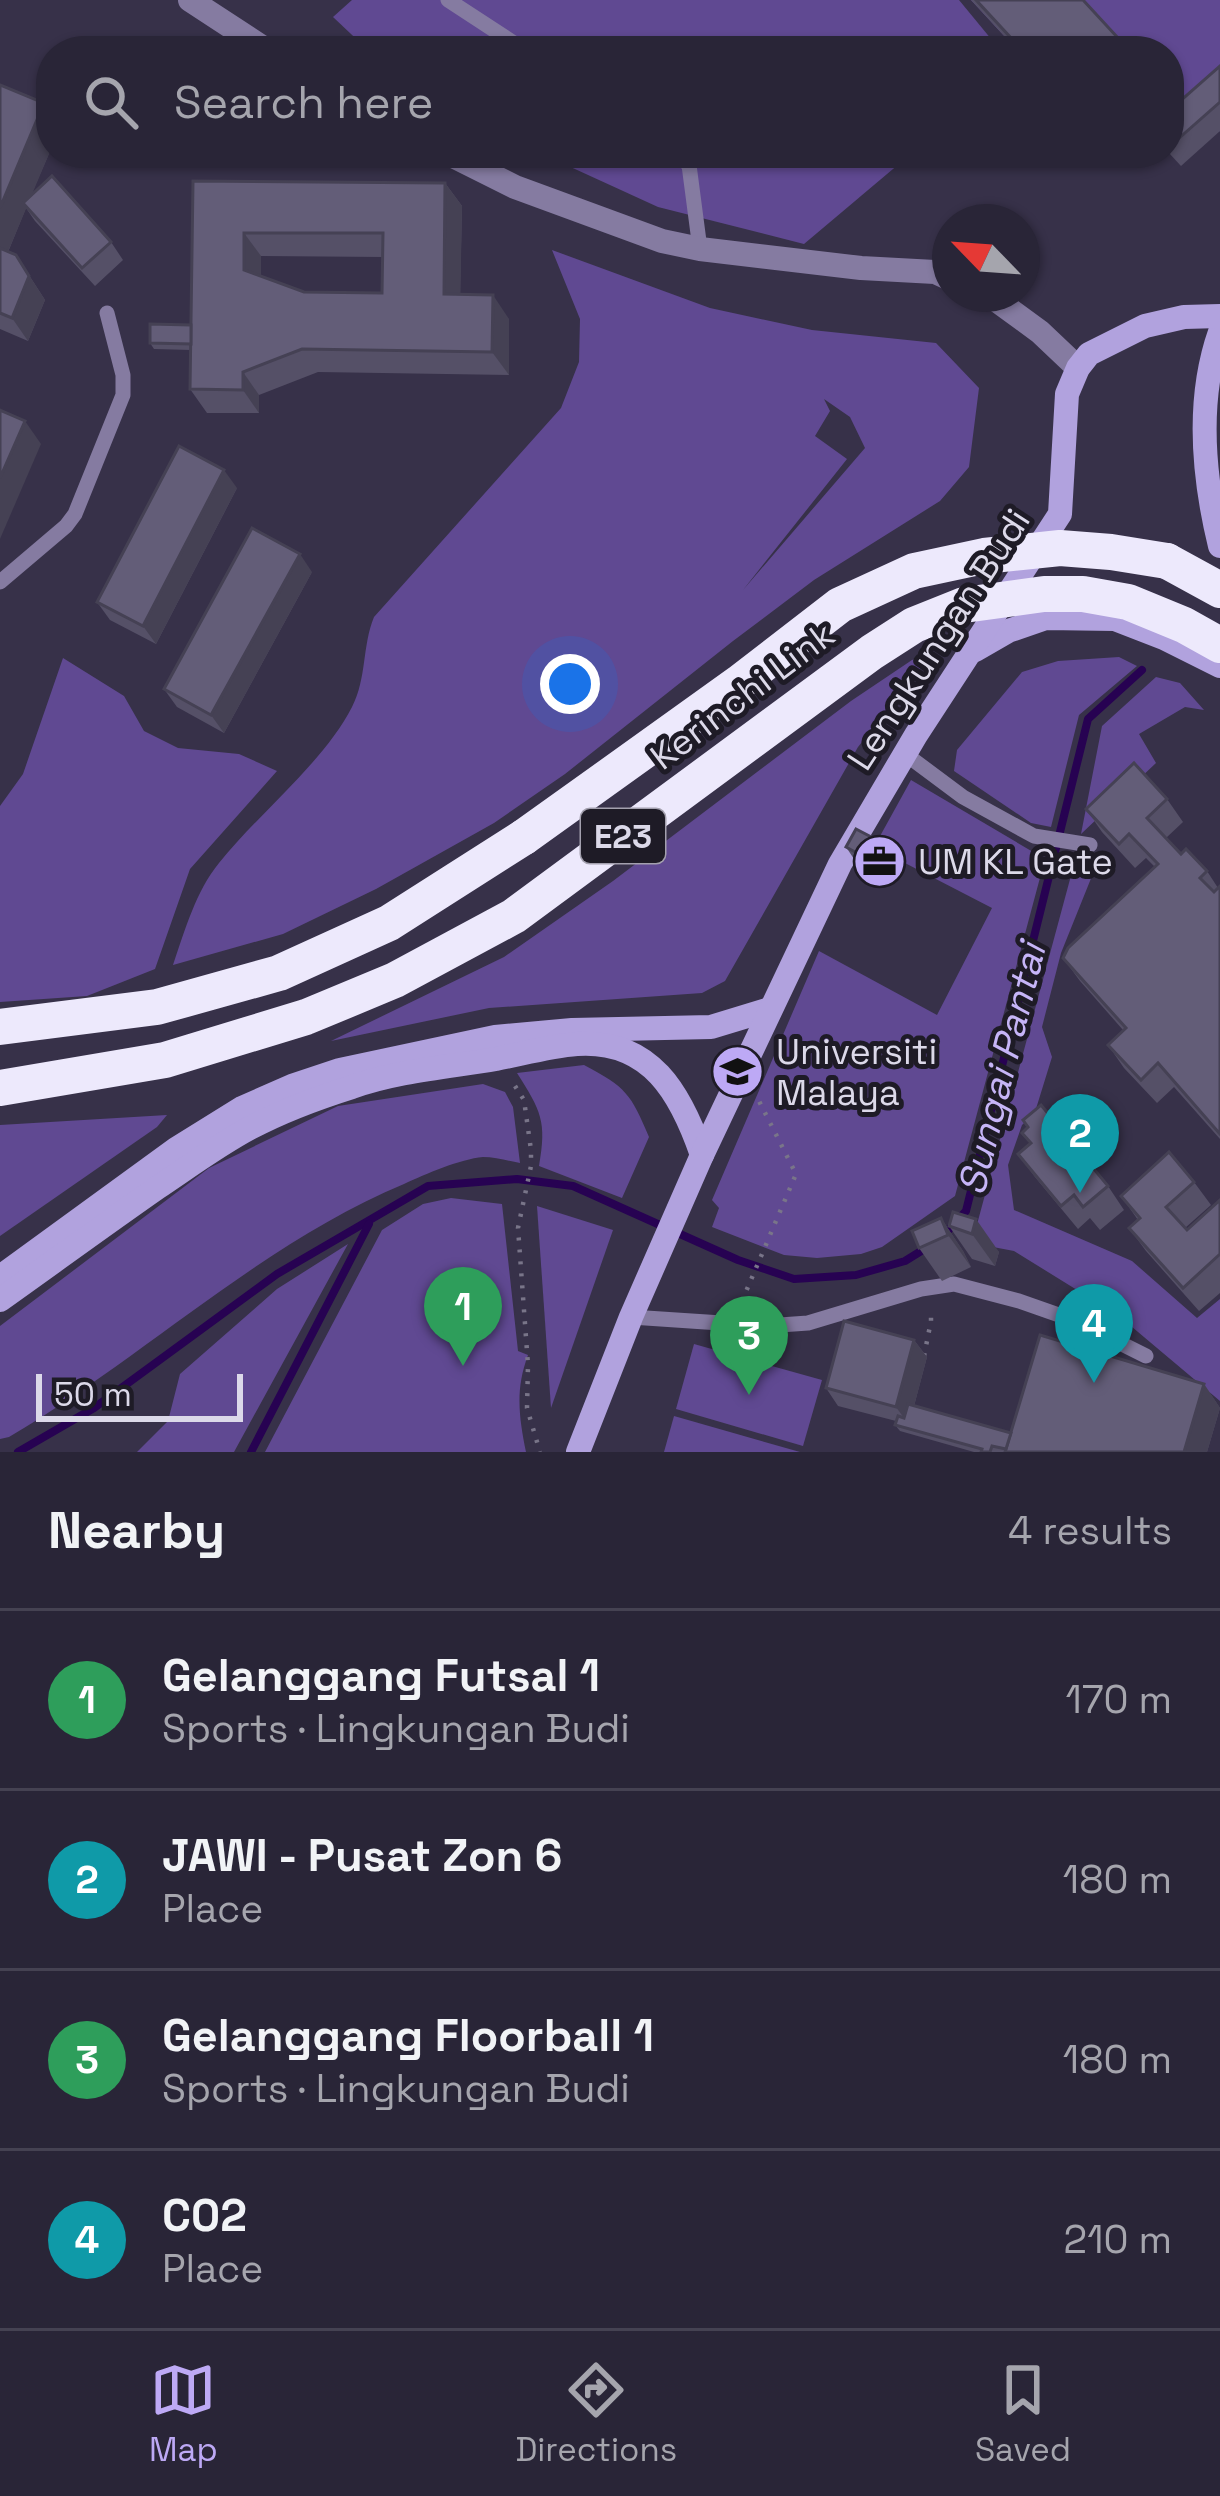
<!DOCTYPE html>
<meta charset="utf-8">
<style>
:root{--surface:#292537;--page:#353142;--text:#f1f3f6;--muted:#a5a5ad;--line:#454252;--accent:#bda9f5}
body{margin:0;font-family:"Space Grotesk",sans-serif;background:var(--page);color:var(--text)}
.compass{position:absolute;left:932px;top:204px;width:108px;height:108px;border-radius:50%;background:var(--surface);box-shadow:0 3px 9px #0004;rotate:295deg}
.scale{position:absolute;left:36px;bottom:30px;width:207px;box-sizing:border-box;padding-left:12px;border:6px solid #dcd9e9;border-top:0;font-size:33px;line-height:42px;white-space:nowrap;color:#dcd9e9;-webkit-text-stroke:9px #1e1b26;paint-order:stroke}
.you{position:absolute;left:570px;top:684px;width:42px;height:42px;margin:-30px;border:9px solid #fff;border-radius:50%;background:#1a73e8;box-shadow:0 0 0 18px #1a73e833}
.badge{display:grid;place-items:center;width:78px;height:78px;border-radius:50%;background:var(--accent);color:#fff;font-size:39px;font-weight:700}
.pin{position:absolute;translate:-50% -99px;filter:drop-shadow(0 3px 6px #0008)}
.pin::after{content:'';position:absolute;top:63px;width:42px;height:36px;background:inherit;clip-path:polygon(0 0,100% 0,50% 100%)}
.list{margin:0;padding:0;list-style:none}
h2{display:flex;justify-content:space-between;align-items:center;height:156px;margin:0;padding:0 48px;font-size:51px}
h2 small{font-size:39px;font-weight:400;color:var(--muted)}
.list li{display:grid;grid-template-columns:78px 1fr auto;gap:36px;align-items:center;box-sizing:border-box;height:180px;padding:0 48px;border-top:3px solid var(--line)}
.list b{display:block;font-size:45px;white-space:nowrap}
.list p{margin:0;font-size:39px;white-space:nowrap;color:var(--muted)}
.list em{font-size:39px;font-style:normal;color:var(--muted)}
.icon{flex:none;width:66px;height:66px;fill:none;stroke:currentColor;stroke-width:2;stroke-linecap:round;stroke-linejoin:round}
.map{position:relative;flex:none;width:1220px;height:1452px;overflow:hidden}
.search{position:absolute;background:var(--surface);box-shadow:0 3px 9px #0004;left:36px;right:36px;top:36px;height:132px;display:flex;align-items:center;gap:30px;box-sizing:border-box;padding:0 42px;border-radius:48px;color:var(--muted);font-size:45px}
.sheet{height:876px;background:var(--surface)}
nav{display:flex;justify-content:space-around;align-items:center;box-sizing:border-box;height:168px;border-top:3px solid var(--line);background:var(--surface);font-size:33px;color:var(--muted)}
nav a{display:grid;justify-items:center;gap:6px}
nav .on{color:var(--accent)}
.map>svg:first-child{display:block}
</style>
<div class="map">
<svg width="1220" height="1452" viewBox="0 0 1220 1452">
<rect width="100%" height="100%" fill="#373149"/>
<g fill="#604992" fill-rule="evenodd">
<polygon points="352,0 959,0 1001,51 369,51 333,17"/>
<polygon points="971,0 1220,0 1220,131 1169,153 1169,51 1018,51"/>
<polygon points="540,153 912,153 804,244 658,207"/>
<path d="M552,250L710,308L812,330L936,343L979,388L969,467L940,501L814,580L733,641L565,774L494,823L376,889L283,934L173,965C185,930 196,891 219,863C259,813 324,762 352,707C367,678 362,646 374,617L561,408L579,362L580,319ZM824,399L850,417L865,448L743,590L847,459L815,436L830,411Z"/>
<polygon points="934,651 858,747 725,981 702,993 489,1008 331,1041 504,957 613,881 851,701 912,660"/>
<polygon points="1119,657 1137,666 1079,715 1051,827 1031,823 954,771 957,750 1022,672 1058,661"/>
<polygon points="63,658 124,696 144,731 178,748 239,754 277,771 190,869 155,969 87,996 0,1002 0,806 23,774"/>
<polygon points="1156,677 1180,683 1204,710 1185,707 1139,734 1156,763 1081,834 1102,726"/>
<polygon points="911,780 1045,859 955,1196 882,1247 861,1254 817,1258 784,1255 712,1227 719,1208 712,1200 819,951 937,1015 992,908 874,847"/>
<polygon points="1089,855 1094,871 1061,953 1042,1027 1052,1057 1035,1112 1022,1125 1008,1165 1014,1210 1132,1261 1197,1318 1220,1299 1220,1401 1119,1316 1014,1251 972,1243 1076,857"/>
<path d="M584,1065C626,1087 631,1094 649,1137L622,1198L539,1166C547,1121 541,1111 517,1073Z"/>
<path d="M483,1084L505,1092L513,1107L520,1163C509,1161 495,1157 483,1157C460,1159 426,1174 404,1184C262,1243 142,1359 9,1437L0,1439V1326L209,1168L338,1106Z"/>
<polygon points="167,1115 157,1127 0,1236 0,1125"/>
<path d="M451,1198L502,1204L518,1351L528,1355C515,1390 519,1417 526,1452H265L382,1230L423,1204Z"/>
<polygon points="537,1206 613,1230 551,1408"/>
<polygon points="348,1244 234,1452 137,1452 168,1421 180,1374 277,1289"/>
<polygon points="694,1344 822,1380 803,1446 676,1409"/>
<polygon points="674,1416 800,1452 664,1452"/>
</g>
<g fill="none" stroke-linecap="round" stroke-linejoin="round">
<g stroke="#270252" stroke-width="8">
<polyline points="943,1236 966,1211 1088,719 1142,670"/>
<polyline points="18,1452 94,1408 277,1274 428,1186 517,1179 573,1186 738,1260 794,1279 856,1275 905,1261 926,1248"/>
<polyline points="251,1452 369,1224"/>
</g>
<g stroke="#797589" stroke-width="4.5" stroke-dasharray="3 9" stroke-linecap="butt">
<polyline points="515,1086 524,1100 531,1150 531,1166 518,1228 528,1365 527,1408 540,1452"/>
<polyline points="742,1301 796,1174 758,1099"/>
<polyline points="924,1356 931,1321 931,1309"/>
</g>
<g stroke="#857ba1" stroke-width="15">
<polyline points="448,0 526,51"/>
<polyline points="675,153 689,165 700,249"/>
<polyline points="0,582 66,526 75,514 123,395 123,375 107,313"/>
<polyline points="904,753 963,797 1034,836 1090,845"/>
<polyline points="631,1317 766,1326 808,1323 921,1289 954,1284 1019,1301 1076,1321 1146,1356"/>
</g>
<g stroke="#857ba1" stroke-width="24">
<polyline points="190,0 268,51"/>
<polyline points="447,153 515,187 662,241 700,249 861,268 935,272 950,279"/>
<polyline points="988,294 1040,332 1078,368"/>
</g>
<g stroke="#b1a2de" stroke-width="24">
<path d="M1220,332C1196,400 1203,476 1220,546"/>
<polyline points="975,650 1008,631 1046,618 1115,619 1164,638 1220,666"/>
<polyline points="0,1277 176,1149 242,1108 292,1086 340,1070 495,1037 572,1030 711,1027 770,1009"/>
<path d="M0,1300C52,1263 104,1225 157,1188C187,1168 218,1145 250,1128C282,1111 317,1098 352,1087C397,1071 448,1067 496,1059C522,1054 550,1046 577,1044C651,1039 681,1094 702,1155"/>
<polyline points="578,1452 631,1317 702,1155 840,864 916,735 1060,514 1067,394 1078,368 1089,354 1145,326 1184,317 1220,316"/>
</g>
<g stroke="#ede9fc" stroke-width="36">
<polyline points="1167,561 1220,590"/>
<polyline points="0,1027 157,1007 279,973 389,923 524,837"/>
</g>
<g stroke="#ede9fc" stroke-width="36">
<polyline points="524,837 739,683 840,605 914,571 984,556 1060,548 1111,552 1167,561"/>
<polyline points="0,1088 165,1060 306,1017 395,980 514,916 872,652 914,625 964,605 1044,594 1083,594 1128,602 1184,625 1220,645"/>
</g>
</g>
<g fill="#555067" fill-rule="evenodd">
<polygon points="971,0 1083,0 1130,51 1018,51"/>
<polygon points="1220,66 1220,131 1181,166 1169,153 1169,111"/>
<polygon points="0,85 44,103 51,113 51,149 31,195 111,242 123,260 95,286 35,221 26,208 8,252 16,255 45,300 28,341 0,329"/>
<path d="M193,181L445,183L462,206L460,295L509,319V375L318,372L259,395V413H207L190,389L191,350L154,349L150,343L191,325ZM261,256L383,257L382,293L304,292L261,276Z"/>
<polygon points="237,488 156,644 110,620 97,602"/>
<polygon points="312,572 224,733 177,707 164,689"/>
<polygon points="1167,799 1183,822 1166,838 1181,854 1207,871 1218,888 1220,886 1220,1139 1174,1087 1157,1103 1124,1068 1108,1045 1123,1030 1080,981 1063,958 1155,867 1146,858 1135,868 1102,832 1086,809"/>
<polygon points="846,847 896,850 904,863 894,881 854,859"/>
<polygon points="1022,1133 1108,1186 1124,1210 1100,1230 1090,1218 1078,1229 1035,1177 1018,1154 1031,1144"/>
<polygon points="1194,1182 1211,1205 1185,1228 1187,1230 1220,1200 1220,1293 1199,1311 1146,1251 1129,1228 1138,1220 1121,1196"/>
<polygon points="953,1212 999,1252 995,1266 972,1259 949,1226"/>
<polygon points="941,1218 963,1251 971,1267 942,1281 919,1248"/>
<polygon points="914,1340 927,1357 914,1406 1011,1433 1204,1384 1220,1408 1207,1452 974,1452 900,1431 895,1425 896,1421 838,1406 826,1388"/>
</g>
<g fill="#454154">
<polygon points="44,103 51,113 51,149 2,266 0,263 0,208"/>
<polygon points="445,183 462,206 460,318 444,294"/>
<polygon points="244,233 261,256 261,293 244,270"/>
<polygon points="16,255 45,300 28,341 12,318"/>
<polygon points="493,295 509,319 509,375 492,352"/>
<polygon points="243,372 259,395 259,413 243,390"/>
<polygon points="25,421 41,444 0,539 0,478"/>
<polygon points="224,470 237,488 156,644 143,626"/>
<polygon points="300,554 312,572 224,733 211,715"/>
<polygon points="896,850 904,863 894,881 886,869"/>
<polygon points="941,1218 963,1251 971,1267 948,1235"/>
<polygon points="976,1219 999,1252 995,1266 972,1234"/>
<polygon points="914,1340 927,1357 909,1425 896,1407"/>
<polygon points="1204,1384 1220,1408 1207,1452 1184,1452"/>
</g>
<g fill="#635d78" stroke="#454154" stroke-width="3" fill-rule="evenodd">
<polygon points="976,0 1083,0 1130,51 1023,51"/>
<polygon points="1220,66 1220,102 1169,147 1169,111"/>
<polygon points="0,85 44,103 0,208"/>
<polygon points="52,176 111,242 82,268 23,203"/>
<path d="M193,181L445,183L444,294L493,295L492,352L302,349L243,372V390L190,389ZM244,233H383L382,293L304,292L244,270Z"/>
<polygon points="0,248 16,255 29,276 12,318 0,313"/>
<polygon points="150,324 191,325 191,344 150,343"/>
<polygon points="0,410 25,421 0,478"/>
<polygon points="179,446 224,470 143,626 97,602"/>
<polygon points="252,528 300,554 211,715 164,689"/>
<polygon points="1134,763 1167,799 1147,818 1181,854 1186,849 1207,871 1200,878 1214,892 1220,886 1220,1134 1158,1063 1141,1080 1108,1045 1126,1028 1063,958 1068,948 1158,864 1129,834 1119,844 1086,809"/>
<polygon points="856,829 896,850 886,869 846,847"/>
<polygon points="1041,1105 1108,1186 1083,1207 1074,1195 1061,1206 1018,1154 1031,1143 1022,1133 1028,1127 1023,1120"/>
<polygon points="1169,1152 1194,1182 1166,1207 1187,1230 1220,1200 1220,1254 1183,1288 1129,1228 1140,1218 1121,1196"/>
<polygon points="953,1212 976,1219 972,1234 949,1226"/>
<polygon points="941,1218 948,1235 919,1248 912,1231"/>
<polygon points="844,1321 914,1340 896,1407 826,1388"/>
<polygon points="1040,1335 1204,1384 1184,1452 1005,1452"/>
<polygon points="908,1404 1011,1433 1006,1449 992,1446 990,1452 981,1452 982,1449 895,1425 898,1416 904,1418"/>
</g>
<defs>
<symbol id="office-disc" viewBox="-11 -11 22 22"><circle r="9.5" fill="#bda9f5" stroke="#1e1b26"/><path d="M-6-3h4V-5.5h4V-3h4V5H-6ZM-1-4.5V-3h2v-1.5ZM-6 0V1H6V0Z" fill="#111"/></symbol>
<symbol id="university-disc" viewBox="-11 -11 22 22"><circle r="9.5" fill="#bda9f5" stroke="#1e1b26"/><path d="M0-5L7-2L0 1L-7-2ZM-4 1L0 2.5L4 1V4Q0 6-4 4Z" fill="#111"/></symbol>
</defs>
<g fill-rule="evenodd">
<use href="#office-disc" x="850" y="832" width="59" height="59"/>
<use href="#university-disc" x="708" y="1042" width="59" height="59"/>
</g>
<g text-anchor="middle" stroke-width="10" stroke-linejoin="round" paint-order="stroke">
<rect fill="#1e1b26" stroke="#a3a0ae" stroke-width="3" x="581" y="809" width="84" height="54" rx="9"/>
<g font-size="33" font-weight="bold" fill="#dcd9e9">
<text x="623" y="848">E23</text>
</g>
<g font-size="36" fill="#dcd9e9" stroke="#1e1b26">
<text transform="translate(938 639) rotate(-57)" y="13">Lengkungan Budi</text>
<text transform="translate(742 695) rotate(-37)" y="13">Kerinchi Link</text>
</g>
<g font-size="36" fill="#dcd9e9" stroke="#1e1b26" text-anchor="start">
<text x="918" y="874">UM KL Gate</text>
<text x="776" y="1064">Universiti<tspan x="776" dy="41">Malaya</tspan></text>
</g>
<g font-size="39" font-style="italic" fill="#c6b5f7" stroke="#1e1b26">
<text transform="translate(1001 1069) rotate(-76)" y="14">Sungai Pantai</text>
</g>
</g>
</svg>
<svg class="compass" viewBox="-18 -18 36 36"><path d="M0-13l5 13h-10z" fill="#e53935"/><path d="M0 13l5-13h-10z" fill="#a5a5ad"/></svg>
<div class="scale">50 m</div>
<div class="you"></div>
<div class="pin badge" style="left:463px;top:1366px;background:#2e9e5b">1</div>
<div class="pin badge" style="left:1080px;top:1193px;background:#0f9aa8">2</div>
<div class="pin badge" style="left:749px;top:1395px;background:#2e9e5b">3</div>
<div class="pin badge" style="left:1094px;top:1383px;background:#0f9aa8">4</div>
<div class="search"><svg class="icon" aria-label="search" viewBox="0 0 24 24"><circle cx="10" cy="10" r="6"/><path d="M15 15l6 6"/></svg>Search here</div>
</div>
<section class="sheet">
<h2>Nearby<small>4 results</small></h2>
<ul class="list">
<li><span class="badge" style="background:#2e9e5b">1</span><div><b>Gelanggang Futsal 1</b><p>Sports · Lingkungan Budi</p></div><em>170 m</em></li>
<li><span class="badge" style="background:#0f9aa8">2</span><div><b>JAWI - Pusat Zon 6</b><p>Place</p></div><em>180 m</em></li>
<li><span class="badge" style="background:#2e9e5b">3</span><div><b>Gelanggang Floorball 1</b><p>Sports · Lingkungan Budi</p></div><em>180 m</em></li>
<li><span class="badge" style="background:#0f9aa8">4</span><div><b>C02</b><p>Place</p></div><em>210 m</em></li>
</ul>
</section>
<nav>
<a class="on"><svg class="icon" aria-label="map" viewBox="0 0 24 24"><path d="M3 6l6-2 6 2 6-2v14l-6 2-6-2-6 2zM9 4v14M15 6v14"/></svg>Map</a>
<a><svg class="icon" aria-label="directions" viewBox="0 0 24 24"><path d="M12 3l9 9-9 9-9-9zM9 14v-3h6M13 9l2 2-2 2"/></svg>Directions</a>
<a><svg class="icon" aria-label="saved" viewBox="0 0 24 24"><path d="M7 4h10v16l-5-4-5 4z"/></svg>Saved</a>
</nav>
